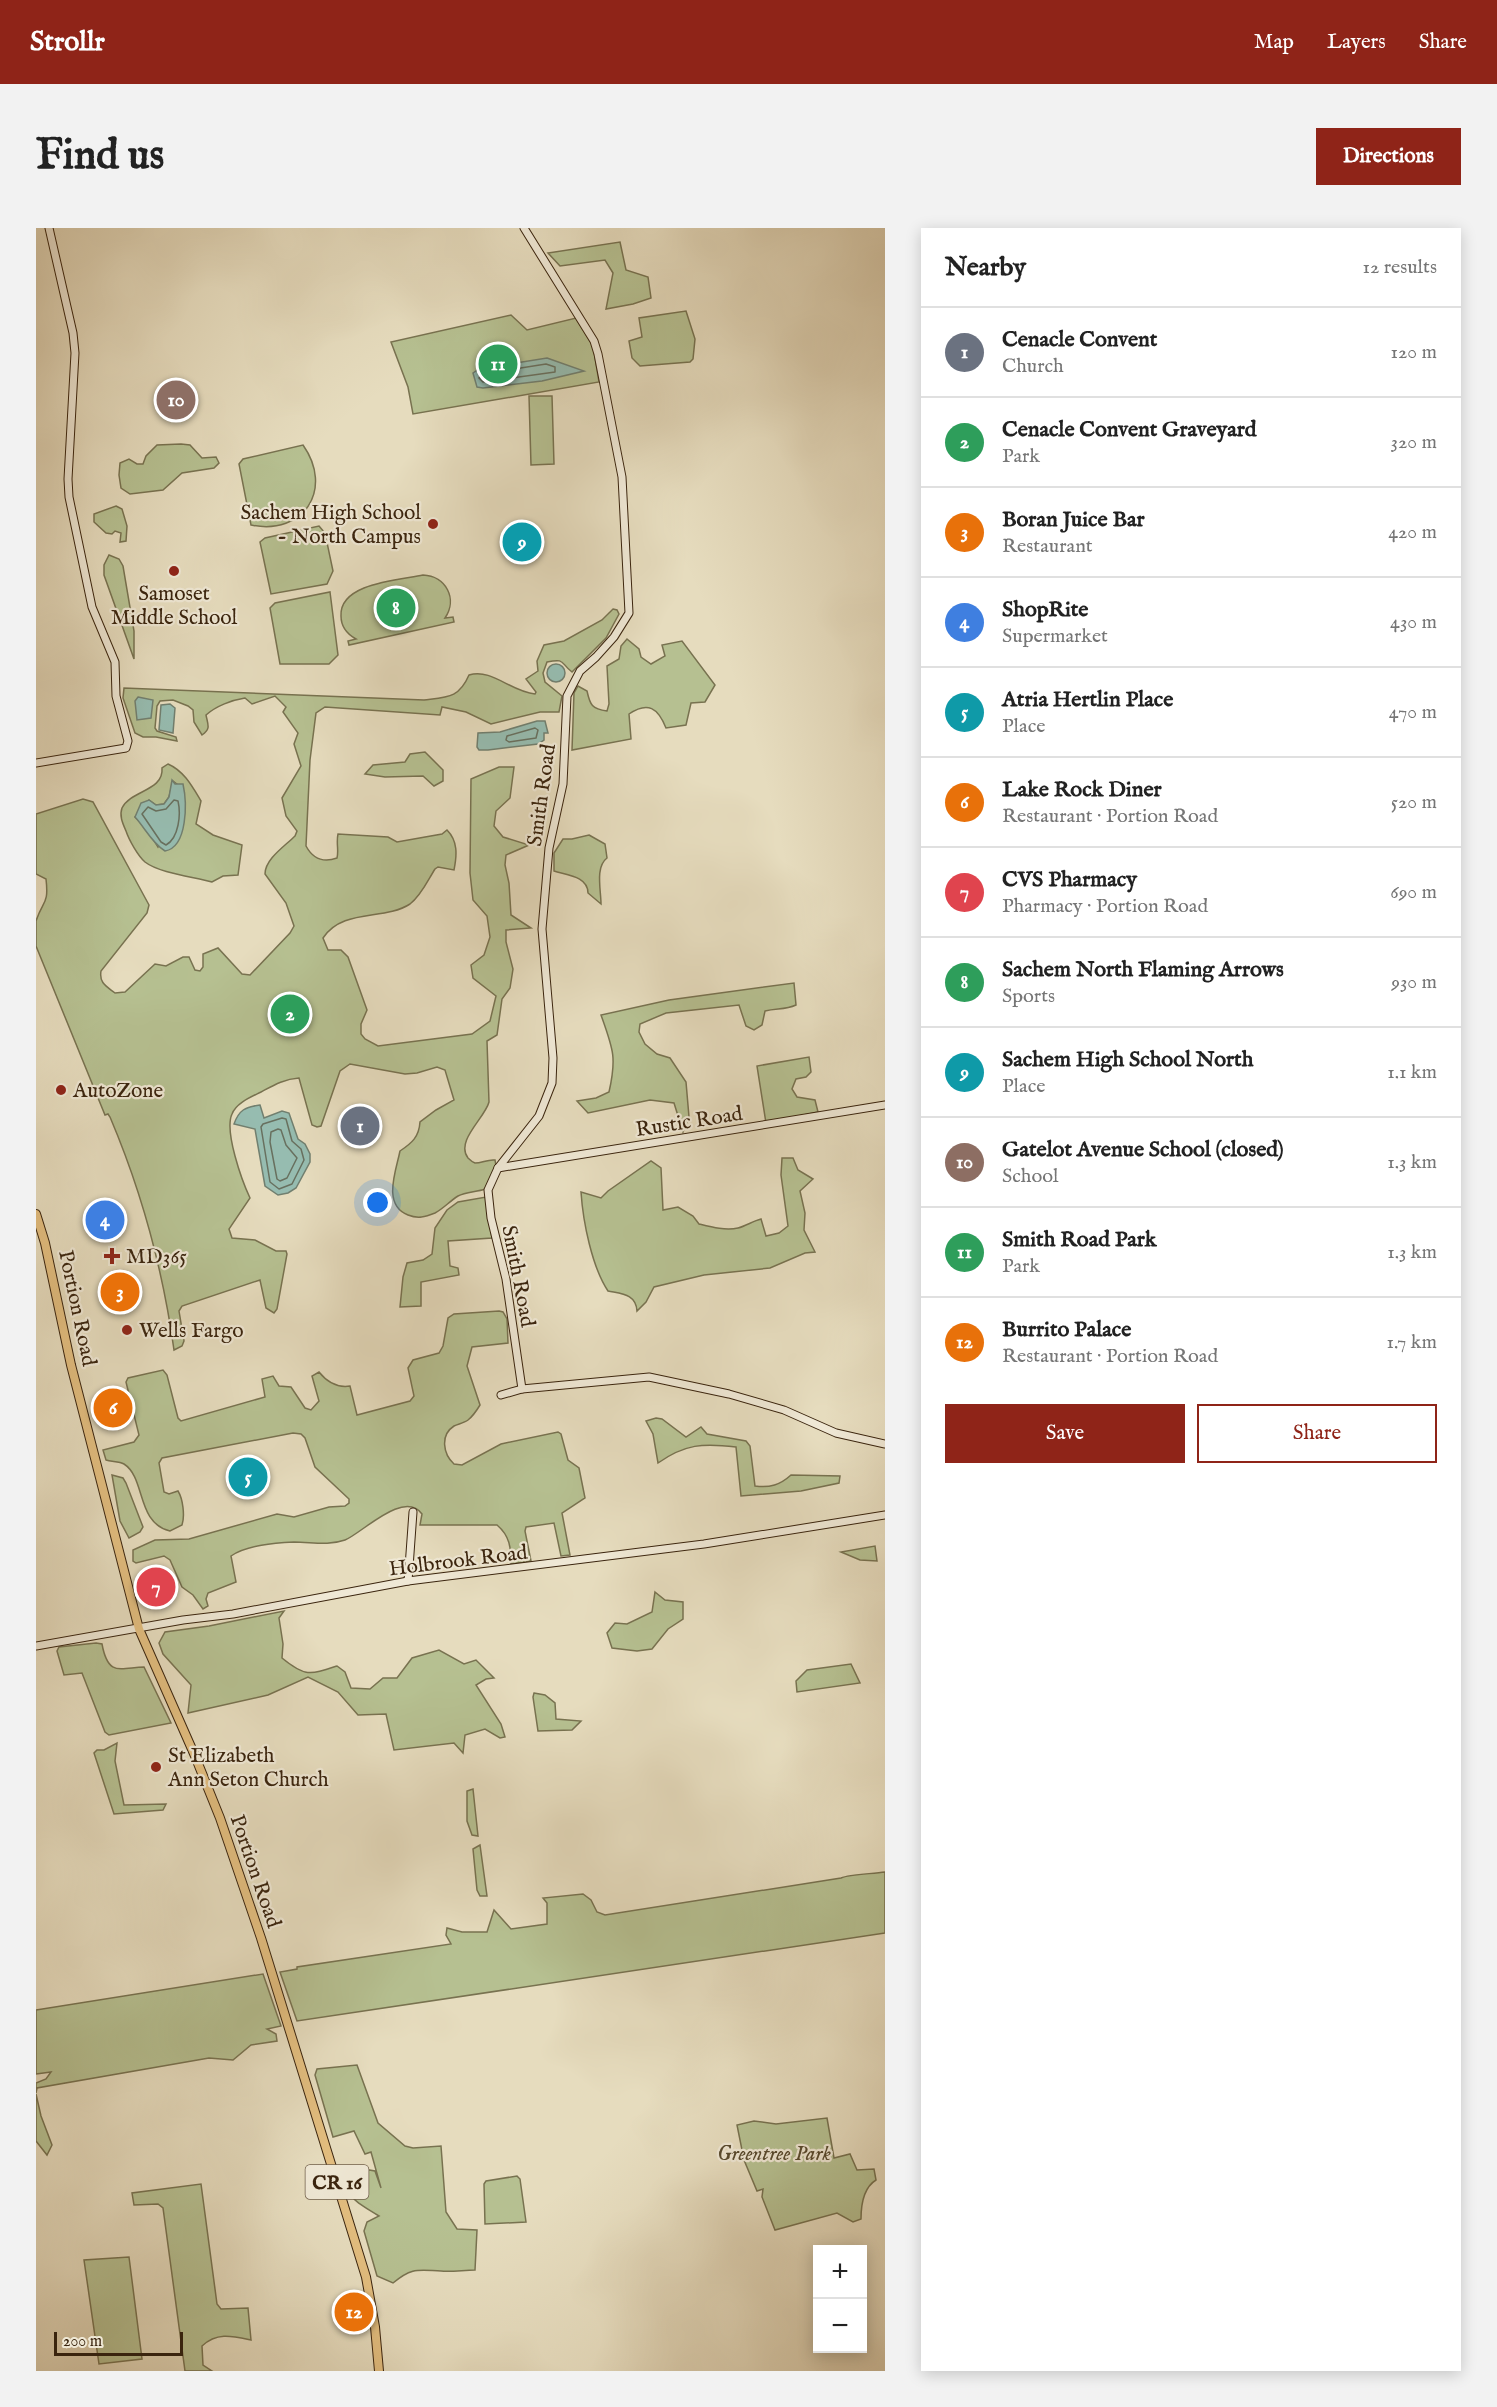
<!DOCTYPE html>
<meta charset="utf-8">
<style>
:root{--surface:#fff;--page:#f2f2f2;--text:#222;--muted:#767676;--line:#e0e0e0;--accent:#8f2418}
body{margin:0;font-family:"IM FELL English",serif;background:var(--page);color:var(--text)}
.controls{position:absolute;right:18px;bottom:18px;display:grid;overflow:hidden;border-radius:0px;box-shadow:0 3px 15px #0003}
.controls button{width:54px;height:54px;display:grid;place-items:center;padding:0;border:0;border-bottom:2px solid var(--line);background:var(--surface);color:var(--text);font:30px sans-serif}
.scale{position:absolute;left:18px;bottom:15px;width:129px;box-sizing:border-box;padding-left:6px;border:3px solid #3a240e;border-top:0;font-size:16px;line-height:21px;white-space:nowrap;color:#3a240e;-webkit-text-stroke:4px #efe8d5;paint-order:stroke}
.you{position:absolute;left:342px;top:975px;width:21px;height:21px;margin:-15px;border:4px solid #fff;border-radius:50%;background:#1a73e8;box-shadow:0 0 0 9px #1a73e833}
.badge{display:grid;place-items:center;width:39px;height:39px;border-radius:50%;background:var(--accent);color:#fff;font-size:20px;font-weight:700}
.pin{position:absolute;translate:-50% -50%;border:3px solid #fff;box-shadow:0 2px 6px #0006}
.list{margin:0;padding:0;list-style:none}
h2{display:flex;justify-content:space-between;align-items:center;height:78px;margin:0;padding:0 24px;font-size:26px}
h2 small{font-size:20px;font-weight:400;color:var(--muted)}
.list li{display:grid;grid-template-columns:39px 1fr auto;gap:18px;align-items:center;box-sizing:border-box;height:90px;padding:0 24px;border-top:2px solid var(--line)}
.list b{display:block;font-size:22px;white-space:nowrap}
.list p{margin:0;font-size:20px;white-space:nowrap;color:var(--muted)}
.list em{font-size:20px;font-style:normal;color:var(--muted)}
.actions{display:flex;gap:12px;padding:18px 24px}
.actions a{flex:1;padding:14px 0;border:2px solid var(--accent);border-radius:0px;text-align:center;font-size:21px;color:var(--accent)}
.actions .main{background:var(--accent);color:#fff}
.map{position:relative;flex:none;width:849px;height:2143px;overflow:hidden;border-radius:0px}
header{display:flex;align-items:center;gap:36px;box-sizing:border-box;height:84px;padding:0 30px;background:var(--accent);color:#fff}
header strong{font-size:28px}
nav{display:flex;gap:33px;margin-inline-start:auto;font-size:21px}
.intro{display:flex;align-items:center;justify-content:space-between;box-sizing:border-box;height:144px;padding:0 36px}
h1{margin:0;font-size:42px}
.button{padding:15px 27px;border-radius:0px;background:var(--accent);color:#fff;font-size:21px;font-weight:700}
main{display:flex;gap:36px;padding:0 36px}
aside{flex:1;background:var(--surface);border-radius:0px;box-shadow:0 3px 15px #0003}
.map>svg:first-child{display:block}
</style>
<header>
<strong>Strollr</strong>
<nav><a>Map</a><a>Layers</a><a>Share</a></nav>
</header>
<div class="intro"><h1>Find us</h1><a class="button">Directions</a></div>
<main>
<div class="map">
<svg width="849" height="2143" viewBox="0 0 849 2143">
<rect width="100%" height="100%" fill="#e6dcbe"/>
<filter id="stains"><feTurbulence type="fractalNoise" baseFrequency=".00333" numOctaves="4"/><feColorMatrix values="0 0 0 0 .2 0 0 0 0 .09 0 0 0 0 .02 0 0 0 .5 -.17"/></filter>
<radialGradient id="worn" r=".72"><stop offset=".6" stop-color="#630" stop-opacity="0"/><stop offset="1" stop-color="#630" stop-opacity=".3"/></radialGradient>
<g fill="#b6c091" stroke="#787250" stroke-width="1.5" fill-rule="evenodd">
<polygon points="584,14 590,42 612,49 615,70 597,76 570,81 577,45 569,32 524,38 512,25"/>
<polygon points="650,83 659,111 657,131 654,134 604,138 596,130 593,113 606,109 603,90"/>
<polygon points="475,87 491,102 540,90 557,118 563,154 377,186 372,159 355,114"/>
<polygon points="493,168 516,168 518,236 495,237"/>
<polygon points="145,216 154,217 166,230 180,229 183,235 178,240 146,245 127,262 94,266 85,260 83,247 84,235 93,231 101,236 107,236 110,228 121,217"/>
<path d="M267,217C298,261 268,308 215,297L203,236L207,231Z"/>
<polygon points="80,278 86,281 91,298 90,313 84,314 85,305 79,303 76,306 70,305 58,294 58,286"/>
<polygon points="283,298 289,305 297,343 291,356 235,366 224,314 229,310"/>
<polygon points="73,327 83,331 87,338 98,403 98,431 68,347 68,337"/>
<path d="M387,347C410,348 422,371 409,390L417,389L418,394L313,417L312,413L320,411C311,406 305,398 305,388C303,355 363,352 387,347Z"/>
<polygon points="294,364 302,427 293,436 244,436 234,380 239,375"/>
<path d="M577,381L581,382L583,386L570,410L536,444C524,435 530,430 511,434L507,445L509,454L526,468L523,484H504L455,496L430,484L406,479L404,487L289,479L280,485L274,532L270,618C277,631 287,635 301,630C303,622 300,615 302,606L352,609L361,614L406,606L411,602C422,613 421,627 418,642L402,639L399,641C392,652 385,668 374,676C348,693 307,680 287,710L292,722H305L312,729L331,782L325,796V806L329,811L342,818L436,806L454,793L460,768L437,750L435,737L448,727L454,709L451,688L437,672L434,645L435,551L463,539H478L474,570L460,583L458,598L467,609L493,617L470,627L469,637L473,655L475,687L495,700L470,702V714L477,741L474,760L466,771L461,807L451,813L453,874C449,890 419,913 432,930C434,932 436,934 439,935C446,935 452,931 459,932L460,938L449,961C441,964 430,964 422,968C414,973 407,981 399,985C389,989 382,991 372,987C346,977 360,943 364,923C376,915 383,909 384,894L400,882L418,872L409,842L401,839L381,845L369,846L314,836L304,843L285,898L281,899L276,897L263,850C248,851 238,857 225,864C215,869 200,875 196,886C188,903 206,953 214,970L193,1001L196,1010L219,1012L240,1023H250L251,1026L241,1081L238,1085L230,1080L224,1052L146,1078L143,1083L148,1113L146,1118L138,1122C127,1043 105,962 74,889L72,886L69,887L0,718C0,710 0,700 0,693C7,672 13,677 10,651L0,646V586L47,571L57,574L113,677L111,685L65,743C63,755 70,758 79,765L89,764L119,736L130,738L147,729H153L159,742L164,743L167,739V726L182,720L206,746L214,747L254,705L258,698L250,675L229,646C229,631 249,618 259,608L261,603L250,588L246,570L265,538L258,516L262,505L247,484L250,479L239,468L216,476L209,470C196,472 180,478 170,487C172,497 175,501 166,507L158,494L157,482L152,478L137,472L124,473L121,478L119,500L121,503L140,509L141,513L120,509H107L99,505L87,470L88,460L388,472C412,469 423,470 433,447C456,440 475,464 499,466L500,464L490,451L502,443L501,433L508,417L528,413L566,392Z"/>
<path d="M591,411L603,421L605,429L615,436L629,428L626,417L646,413L679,457L669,474L655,475L650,497L630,500C622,480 612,473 593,486L595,511L536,522L538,465L542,458L551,463C554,477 556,481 571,483L573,476L571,438L583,431L585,418Z"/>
<polygon points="389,524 407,542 407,553 398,558 387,548 349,549 329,546 337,537 369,534 374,526"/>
<path d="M132,536C148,543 156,558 165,573L160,596L177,607L206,617L202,647L187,648L176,654C158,649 123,645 109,634C102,628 93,612 90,603C87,596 83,588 86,580C95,562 128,563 126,540ZM137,553L142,557L149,578L122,619L111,601L99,589L113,572L120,577L128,576L133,569Z"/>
<path d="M553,607L569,616L571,630C559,639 565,662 565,676L552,665C552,648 530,647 518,643V625L527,611H536Z"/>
<path d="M758,755L760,777C749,782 741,780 729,783L726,797L718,802L710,798L703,777L630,785L604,796L603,804L609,816L621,826L634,830L650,854L653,889L647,904L638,875L614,872L552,885L541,873L560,870L573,864C581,829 577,821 565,787L633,772Z"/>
<polygon points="773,829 775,844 770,849 760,851 756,861 761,869 779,872 782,884 730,895 721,838"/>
<path d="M746,930H757L762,942L777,951L764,963L769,985L768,1002L779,1024L769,1025L734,1040L668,1047L618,1059L610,1074L601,1083C600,1066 586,1066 572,1063C556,1039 547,994 545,964L565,970L572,963L615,933L625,940L627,982L642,979L657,988L663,996C675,999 690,1003 702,1000C710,998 717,993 725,991L730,1008L743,1005L752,998L745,947Z"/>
<polygon points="450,969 456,1010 412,1013 414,1038 422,1040 423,1047 385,1054 385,1078 364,1079 367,1049 371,1035 387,1032 396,1026 399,1000 411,982 422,974"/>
<path d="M463,1083L467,1084L471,1091L472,1115L436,1119L431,1138L444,1177C441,1182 437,1188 432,1192C428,1195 422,1196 418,1198C404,1207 407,1226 418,1236L426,1237L465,1216L522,1204L525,1206L532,1232L543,1240L549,1270L526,1285L534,1327L525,1328L518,1295L490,1299L489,1303L495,1333L475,1336C475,1320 474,1308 461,1297H384L386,1286C368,1261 325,1306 309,1312C292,1318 276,1314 258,1314C239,1315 211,1317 195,1328L200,1354L172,1365L170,1371L172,1378L167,1381L157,1367L146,1359L134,1332L128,1328L100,1335L97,1333V1322L119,1312L153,1311L241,1286L258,1289L293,1279L309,1278L313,1275V1271L279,1239L269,1210L265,1206L257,1205L126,1230L123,1235L128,1264L133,1266L142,1263C147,1271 149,1288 146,1297L134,1303C100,1295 110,1250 88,1236C83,1233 75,1234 70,1232L67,1222L98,1214L103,1207L90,1154L92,1150L127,1142L131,1147L142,1190L145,1193L229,1169L226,1151L237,1148L243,1158L255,1159L269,1180L275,1182L283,1173L276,1148L283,1144C291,1154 301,1160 314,1158L321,1187L374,1173L378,1168L372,1140L377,1132L403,1125L407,1118L412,1090L418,1086Z"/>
<path d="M620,1190L626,1191L650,1209L665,1199L671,1206L710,1213L714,1218L719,1258C734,1260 744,1257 755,1247L804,1248L803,1255L765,1263L705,1268L700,1219C667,1215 649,1216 622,1235L617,1206L610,1193Z"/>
<polygon points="76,1247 87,1250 90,1255 107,1299 104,1304 93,1310 84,1293"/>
<polygon points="839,1318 841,1333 824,1332 805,1324"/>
<polygon points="619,1364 629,1372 647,1374 647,1391 632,1401 616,1421 601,1423 576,1420 571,1405 579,1395 591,1396 616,1384"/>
<path d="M248,1383L243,1390L247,1416L246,1430C269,1449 274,1447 301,1438L309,1444L315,1460L334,1461L347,1450H361L376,1430L403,1422L428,1436L440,1432L458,1450L450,1451L440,1457L465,1496L469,1509L464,1510L449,1501L429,1507L427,1525L418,1515L358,1522L350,1486L322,1487L302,1464L272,1449L232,1467L152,1485L155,1457L127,1426L123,1415L129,1404L173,1398Z"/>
<path d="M60,1415L66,1416C72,1449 84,1440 108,1439L135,1495L73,1507L69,1504L46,1445L28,1447L21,1423L23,1419Z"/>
<polygon points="815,1436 824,1455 761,1464 760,1453 771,1442"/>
<polygon points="498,1465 509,1467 519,1475 520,1491 545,1493 536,1502 502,1503 497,1469"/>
<polygon points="81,1515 79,1533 88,1577 130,1576 127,1582 78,1586 58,1525 61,1522 68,1522"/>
<polygon points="437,1561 442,1608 436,1607 431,1593 431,1563"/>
<polygon points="444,1617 451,1668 444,1668 441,1662 437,1621"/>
<path d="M849,1644V1705L261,1793L244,1744L261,1741V1739L415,1716L410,1707L411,1700L426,1704H451L458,1682L475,1701L511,1696V1675L507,1670L547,1666L555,1672L561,1684L569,1687L805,1650C814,1646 836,1646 849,1644Z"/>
<polygon points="227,1746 245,1798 231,1801 240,1806 241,1813 215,1817 197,1832 173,1830 1,1860 0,1865 0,1855 10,1851 15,1844 0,1846 0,1782"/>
<path d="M321,1837L342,1895L369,1918L377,1920L405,1918L410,1984L421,2001L441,2002L439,2042C428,2042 416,2044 405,2043C382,2042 376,2039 357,2055L341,2048L328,2003L331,1994L343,1988C318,1972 310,1972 309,1938L339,1943L345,1960L335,1924L329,1926L318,1903L297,1909L279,1847L281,1841Z"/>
<polygon points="0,1866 5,1888 16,1917 11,1927 0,1913"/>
<path d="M791,1890L798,1930L814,1926L821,1942L838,1941L840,1952C827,1960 825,1977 825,1991L817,1994L801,1985L739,2002L726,1969L727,1961L721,1963L708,1932L701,1897L718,1893L740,1896Z"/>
<polygon points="481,1948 484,1951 490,1994 449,1996 448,1956 450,1953"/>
<path d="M165,1956L181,2076L185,2081L212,2080L215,2112C196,2108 181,2104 166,2118L167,2137L176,2143H149L127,1980L122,1976L98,1977L96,1965Z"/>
<polygon points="93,2029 106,2131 63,2136 48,2032"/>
</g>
<g fill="#96bcb0" stroke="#717f6f" stroke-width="1.5">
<polygon points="511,130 548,143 506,153 447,160 441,159 437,145 443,141"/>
<circle cx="520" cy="445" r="9"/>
<polygon points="102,469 117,472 115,490 101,492 99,473"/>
<polygon points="125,477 134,476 139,480 137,505 123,502"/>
<polygon points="501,493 509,493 512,505 508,505 508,512 502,516 452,522 443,522 441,519 442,505 464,504"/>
<path d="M136,552L139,556H147C151,574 152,619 129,623C116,615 109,600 99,589L105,575L113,572L120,577L128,576L133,569Z"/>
<path d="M224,877L228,890L246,883L253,885L262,911L269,916L274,926V934L260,960L252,965L242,967L229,958L219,901L198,896C203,882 209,879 224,877Z"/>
</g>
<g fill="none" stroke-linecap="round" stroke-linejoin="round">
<g stroke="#68705f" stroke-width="1.5">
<polygon points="510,136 519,139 519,144 447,154 443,150 446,146"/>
<polygon points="499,500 502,502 500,510 473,514 470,512 471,508"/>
<path d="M138,572L142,573C145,586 143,610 130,617L125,614L106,586L112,579L120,583L130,581Z"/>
<polygon points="246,890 250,891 256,913 265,921 268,932 256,956 243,961 234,954 225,899 227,896"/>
<polygon points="242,901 245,902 250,917 261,930 251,950 244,953 241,951 234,914 235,904"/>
</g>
<defs>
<g id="secondary">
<polyline points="0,535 90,520 92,513 80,468 79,434 56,379 33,269 32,251 39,125 37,105 13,0"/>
<polyline points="462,940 849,877"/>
<polyline points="486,1161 470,1051 455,990 452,962 462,940 503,888 516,855 517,830 506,701 513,620 527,556 531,468 544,443 560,429 578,409 593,385 586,249 562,126 558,113 488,0"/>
<polyline points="465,1167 486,1161 613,1149 693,1166 748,1182 800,1205 849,1216"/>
<polyline points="372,1353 377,1284"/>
<polyline points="0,1418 147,1392 197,1386 372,1353 668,1316 849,1287"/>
</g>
<polyline id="primary" points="0,986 9,1015 35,1137 103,1401 159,1528 184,1590 225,1710 330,2049 339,2099 343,2143"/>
</defs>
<use href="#secondary" stroke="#3a240e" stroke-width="9"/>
<use href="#primary" stroke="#3a240e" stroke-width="10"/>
<use href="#secondary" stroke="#efe8d5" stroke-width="7"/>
<use href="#primary" stroke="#e3be7f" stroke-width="8"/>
</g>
<g fill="#8f2418" stroke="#efe8d5" stroke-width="2">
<circle cx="397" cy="296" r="6"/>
<circle cx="138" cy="343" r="6"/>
<circle cx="25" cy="862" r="6"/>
<path d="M73 1019h6v6h6v6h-6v6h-6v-6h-6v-6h6z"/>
<circle cx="91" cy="1102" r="6"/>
<circle cx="120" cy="1539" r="6"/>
</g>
<g text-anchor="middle" stroke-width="4.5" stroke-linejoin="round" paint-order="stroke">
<rect fill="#efe8d5" stroke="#705f4a" stroke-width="1.5" x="269.5" y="1937" width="63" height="34" rx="4.5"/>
<g font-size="20" font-weight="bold" fill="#3a240e">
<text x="301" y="1961">CR 16</text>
</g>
<g font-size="21" fill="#3a240e" stroke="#efe8d5" text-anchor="start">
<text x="385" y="291" text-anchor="end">Sachem High School<tspan x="385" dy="24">- North Campus</tspan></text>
<text x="138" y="372" text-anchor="middle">Samoset<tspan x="138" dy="24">Middle School</tspan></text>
<text x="37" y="869">AutoZone</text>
<text x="90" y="1035">MD365</text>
<text x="103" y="1109">Wells Fargo</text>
<text x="132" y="1534">St Elizabeth<tspan x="132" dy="24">Ann Seton Church</tspan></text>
</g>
<g font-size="21" fill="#3a240e" stroke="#efe8d5">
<text transform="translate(505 567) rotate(-82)" y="7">Smith Road</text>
<text transform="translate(653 893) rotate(-9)" y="7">Rustic Road</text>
<text transform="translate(483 1048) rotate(79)" y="7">Smith Road</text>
<text transform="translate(42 1080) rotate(78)" y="7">Portion Road</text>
<text transform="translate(422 1332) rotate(-7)" y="7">Holbrook Road</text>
<text transform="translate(220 1643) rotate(71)" y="7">Portion Road</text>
</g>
<g font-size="21" font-style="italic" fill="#594b2f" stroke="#efe8d5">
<text x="738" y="1932">Greentree Park</text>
</g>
</g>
<rect width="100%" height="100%" filter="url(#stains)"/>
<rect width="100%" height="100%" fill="url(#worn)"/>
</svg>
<div class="controls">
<button>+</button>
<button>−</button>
</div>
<div class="scale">200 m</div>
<div class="you"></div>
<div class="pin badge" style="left:324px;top:898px;background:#6b7280">1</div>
<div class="pin badge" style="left:254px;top:786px;background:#2e9e5b">2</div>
<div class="pin badge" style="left:84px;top:1064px;background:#e8710a">3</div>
<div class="pin badge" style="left:69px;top:992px;background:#3f7fe0">4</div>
<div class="pin badge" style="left:212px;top:1249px;background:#0f9aa8">5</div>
<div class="pin badge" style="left:77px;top:1180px;background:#e8710a">6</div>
<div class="pin badge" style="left:120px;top:1359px;background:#e0444e">7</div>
<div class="pin badge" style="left:360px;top:380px;background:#2e9e5b">8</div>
<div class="pin badge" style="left:486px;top:314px;background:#0f9aa8">9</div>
<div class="pin badge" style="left:140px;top:172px;background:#8d6e63">10</div>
<div class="pin badge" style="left:462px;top:136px;background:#2e9e5b">11</div>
<div class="pin badge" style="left:318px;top:2084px;background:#e8710a">12</div>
</div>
<aside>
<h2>Nearby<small>12 results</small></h2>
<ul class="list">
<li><span class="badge" style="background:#6b7280">1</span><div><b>Cenacle Convent</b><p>Church</p></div><em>120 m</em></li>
<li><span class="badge" style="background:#2e9e5b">2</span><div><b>Cenacle Convent Graveyard</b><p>Park</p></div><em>320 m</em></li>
<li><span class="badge" style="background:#e8710a">3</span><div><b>Boran Juice Bar</b><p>Restaurant</p></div><em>420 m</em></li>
<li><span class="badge" style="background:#3f7fe0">4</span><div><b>ShopRite</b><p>Supermarket</p></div><em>430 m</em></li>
<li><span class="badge" style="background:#0f9aa8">5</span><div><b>Atria Hertlin Place</b><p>Place</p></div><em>470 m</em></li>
<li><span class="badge" style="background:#e8710a">6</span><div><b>Lake Rock Diner</b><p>Restaurant · Portion Road</p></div><em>520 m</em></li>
<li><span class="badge" style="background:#e0444e">7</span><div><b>CVS Pharmacy</b><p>Pharmacy · Portion Road</p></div><em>690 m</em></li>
<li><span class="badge" style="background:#2e9e5b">8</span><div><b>Sachem North Flaming Arrows</b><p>Sports</p></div><em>930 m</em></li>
<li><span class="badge" style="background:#0f9aa8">9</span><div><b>Sachem High School North</b><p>Place</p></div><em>1.1 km</em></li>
<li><span class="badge" style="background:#8d6e63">10</span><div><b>Gatelot Avenue School (closed)</b><p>School</p></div><em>1.3 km</em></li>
<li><span class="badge" style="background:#2e9e5b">11</span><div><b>Smith Road Park</b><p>Park</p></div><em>1.3 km</em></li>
<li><span class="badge" style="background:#e8710a">12</span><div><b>Burrito Palace</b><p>Restaurant · Portion Road</p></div><em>1.7 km</em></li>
</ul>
<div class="actions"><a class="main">Save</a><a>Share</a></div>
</aside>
</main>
